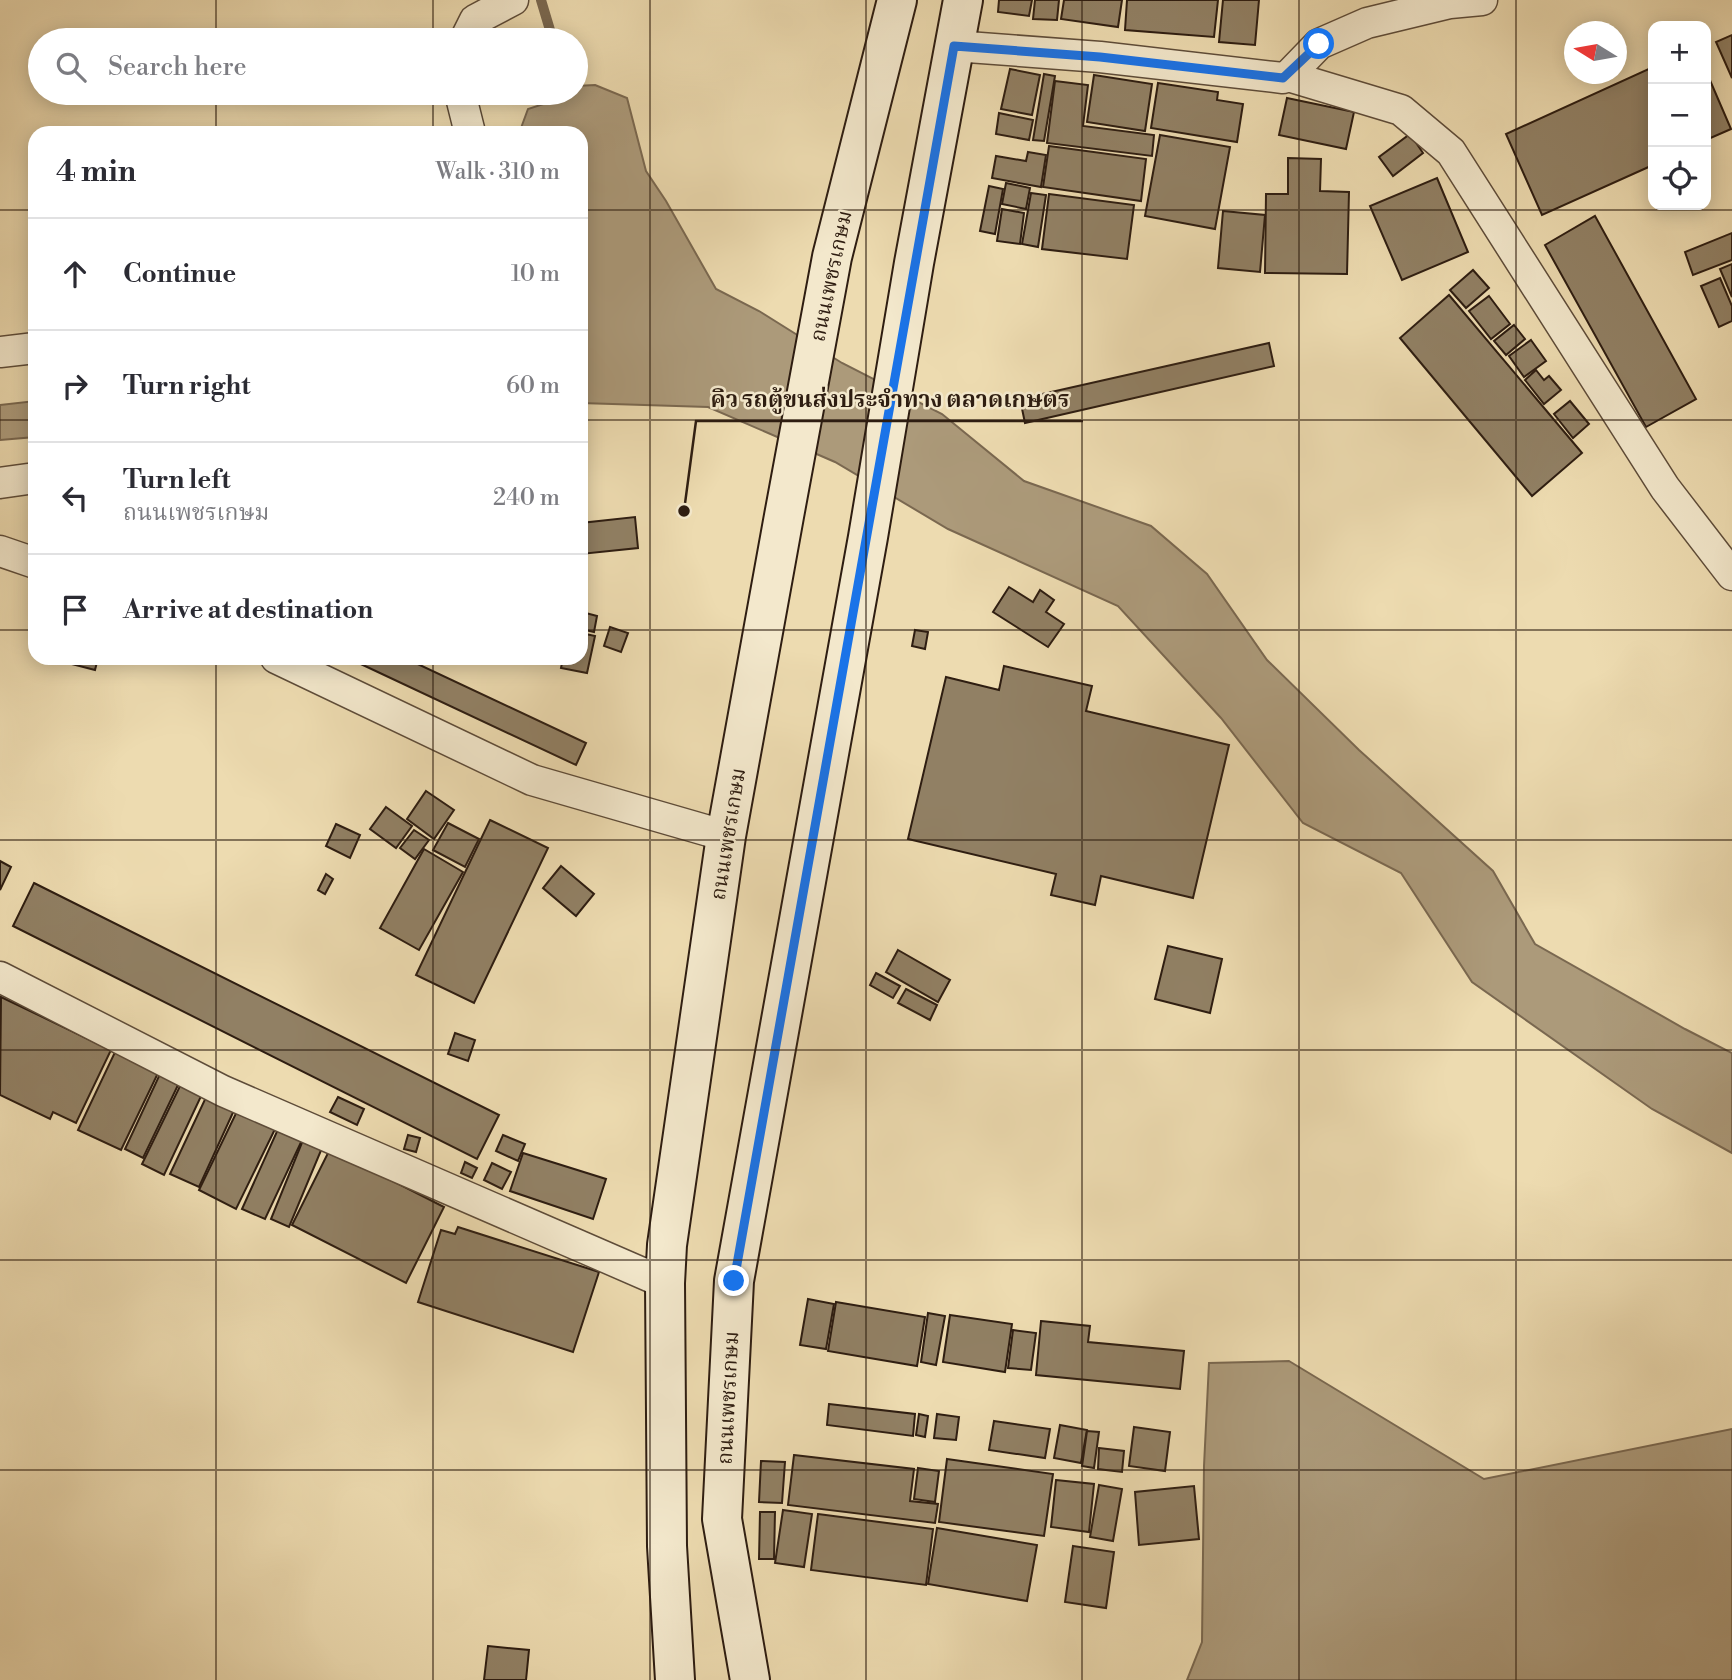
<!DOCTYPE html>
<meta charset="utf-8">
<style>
:root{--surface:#fff;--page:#f7f7f7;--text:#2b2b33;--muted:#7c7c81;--line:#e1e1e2}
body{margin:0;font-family:"Libre Bodoni","Noto Serif Thai",serif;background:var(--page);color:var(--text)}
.controls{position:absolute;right:21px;top:21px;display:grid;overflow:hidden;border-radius:14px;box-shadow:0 4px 18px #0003}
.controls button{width:63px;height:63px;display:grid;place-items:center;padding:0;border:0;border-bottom:2px solid var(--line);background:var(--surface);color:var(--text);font:35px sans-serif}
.compass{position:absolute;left:1564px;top:21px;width:63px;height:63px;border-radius:50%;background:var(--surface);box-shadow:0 4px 18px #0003;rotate:281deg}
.stop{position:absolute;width:21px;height:21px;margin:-16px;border:5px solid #1a73e8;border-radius:50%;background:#fff}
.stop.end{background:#1a73e8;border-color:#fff;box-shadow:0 2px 7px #0008}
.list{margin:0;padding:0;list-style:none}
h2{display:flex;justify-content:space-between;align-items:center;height:91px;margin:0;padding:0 28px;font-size:30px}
h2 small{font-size:23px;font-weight:400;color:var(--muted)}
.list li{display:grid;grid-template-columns:46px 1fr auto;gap:21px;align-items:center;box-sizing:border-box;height:112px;padding:0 28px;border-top:2px solid var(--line)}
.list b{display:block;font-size:26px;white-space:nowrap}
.list p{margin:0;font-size:23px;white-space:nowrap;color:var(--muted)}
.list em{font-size:23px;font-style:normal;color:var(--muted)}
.icon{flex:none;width:38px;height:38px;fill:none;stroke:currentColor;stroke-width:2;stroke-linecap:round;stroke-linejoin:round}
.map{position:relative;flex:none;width:1732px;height:1680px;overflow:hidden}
.search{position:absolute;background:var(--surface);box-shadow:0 4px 18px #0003;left:28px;top:28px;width:560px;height:77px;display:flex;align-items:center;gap:18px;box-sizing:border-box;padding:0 24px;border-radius:38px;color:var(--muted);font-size:26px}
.panel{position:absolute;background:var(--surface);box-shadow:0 4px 18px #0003;left:28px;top:126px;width:560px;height:539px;border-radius:21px}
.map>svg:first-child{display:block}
</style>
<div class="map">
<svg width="1732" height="1680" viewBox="0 0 1732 1680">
<rect width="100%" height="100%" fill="#eddbb0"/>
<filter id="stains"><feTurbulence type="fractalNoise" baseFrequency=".00286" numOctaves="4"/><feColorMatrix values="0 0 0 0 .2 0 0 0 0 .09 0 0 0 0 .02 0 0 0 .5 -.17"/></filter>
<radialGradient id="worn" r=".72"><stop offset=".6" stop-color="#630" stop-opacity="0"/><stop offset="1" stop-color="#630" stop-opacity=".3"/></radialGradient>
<g fill="#ac9a7a" stroke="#7a6850" stroke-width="2">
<polygon points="595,85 627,98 646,171 666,201 716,289 759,311 842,363 942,414 1024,481 1151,526 1207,574 1267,660 1359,750 1493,871 1535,944 1685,1029 1732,1053 1732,1153 1652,1109 1472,982 1401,873 1303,823 1221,718 1118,606 948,529 835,462 708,407 581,403 581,133 522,133 521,128 528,109 559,99 563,93 576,93 576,86"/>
<polygon points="35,401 35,437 0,440 0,405"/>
<polygon points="1289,1361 1484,1479 1732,1429 1732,1680 1187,1680 1202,1642 1204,1466 1209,1363"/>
</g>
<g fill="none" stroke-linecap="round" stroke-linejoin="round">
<polyline stroke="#7a6850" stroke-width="10" points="541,0 553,40"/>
</g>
<g fill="#918064" stroke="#2e1d11" stroke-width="2">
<polygon points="999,0 1032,0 1029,16 998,12"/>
<polygon points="1035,0 1059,0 1057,20 1033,19"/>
<polygon points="1064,0 1122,0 1118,27 1061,19"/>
<polygon points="1127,0 1218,0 1214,37 1125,30"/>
<polygon points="1223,0 1259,0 1255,45 1219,42"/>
<polygon points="1732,35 1732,78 1716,42"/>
<polygon points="1653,67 1653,165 1542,215 1506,134"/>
<polygon points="1010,69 1040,75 1032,115 1001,109"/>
<polygon points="1706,71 1731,129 1706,140"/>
<polygon points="1044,74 1055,76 1044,141 1033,140"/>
<polygon points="1094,75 1152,84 1145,131 1087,122"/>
<polygon points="1055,81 1088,85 1083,126 1154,135 1152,156 1047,143"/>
<polygon points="1158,83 1218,92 1217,100 1243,104 1237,142 1151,128"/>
<polygon points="1287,98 1354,112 1346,149 1279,135"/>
<polygon points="999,113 1033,120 1029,140 996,134"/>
<polygon points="1410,134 1423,153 1393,176 1379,157"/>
<polygon points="1160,135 1230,147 1215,229 1145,216"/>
<polygon points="1049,146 1146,159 1141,201 1043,187"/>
<polygon points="1028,152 1046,155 1041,187 992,178 996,156 1026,161"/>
<polygon points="1288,158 1321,159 1320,191 1349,192 1347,274 1265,273 1266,194 1288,194"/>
<polygon points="1437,178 1468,252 1402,280 1370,206"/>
<polygon points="1006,183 1030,188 1026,209 1002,204"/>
<polygon points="989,186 1003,189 995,234 980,231"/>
<polygon points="1031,193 1046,195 1038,247 1022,244"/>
<polygon points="1049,194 1134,205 1127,259 1042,249"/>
<polygon points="1002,209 1024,213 1020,244 997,241"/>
<polygon points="1223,211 1265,215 1260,272 1218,268"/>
<polygon points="1595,216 1696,399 1646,427 1545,245"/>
<polygon points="1732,233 1732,260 1693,275 1685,252"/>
<polygon points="1732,264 1732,297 1720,269"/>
<polygon points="1473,270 1489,288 1466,308 1450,290"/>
<polygon points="1720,278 1732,306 1732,321 1719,327 1701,286"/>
<polygon points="1449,295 1582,453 1532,496 1400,338"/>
<polygon points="1489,296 1510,324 1491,339 1469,311"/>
<polygon points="1514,325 1525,339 1506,355 1494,341"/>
<polygon points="1531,340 1546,361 1524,377 1509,356"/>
<polygon points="1269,343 1274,366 1025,423 1020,399"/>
<polygon points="1536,370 1544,380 1549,376 1561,390 1544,404 1525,380"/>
<polygon points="1570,401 1589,424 1573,438 1554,414"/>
<polygon points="635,517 638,548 581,554 581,523"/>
<polygon points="1009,587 1033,602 1040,590 1054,600 1046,612 1064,624 1048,647 993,612"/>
<polygon points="582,612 597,616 594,632 581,629"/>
<polygon points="610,627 628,633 621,652 604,646"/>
<polygon points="915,630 928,632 925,649 912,646"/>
<polygon points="581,633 595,636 587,673 561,668 563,658 581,658"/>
<polygon points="65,658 98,658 95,670 64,662"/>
<polygon points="348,658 405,658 586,743 576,765"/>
<polygon points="1004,666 1092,686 1086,711 1229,745 1193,898 1101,876 1095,905 1051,895 1056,874 908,839 946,677 999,690"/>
<polygon points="426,791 454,810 434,839 407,819"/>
<polygon points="386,807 412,826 396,848 370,829"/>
<polygon points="490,820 548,848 474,1003 416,975"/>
<polygon points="448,823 479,839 465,867 433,850"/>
<polygon points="336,824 360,835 350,858 326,846"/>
<polygon points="414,830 429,840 415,859 400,848"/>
<polygon points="424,849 463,872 419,950 380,928"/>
<polygon points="0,861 11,867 0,890"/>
<polygon points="561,866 594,894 576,916 543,888"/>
<polygon points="326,874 333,879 325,894 318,890"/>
<polygon points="34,883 499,1115 477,1159 13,926"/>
<polygon points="1168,946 1222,959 1210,1013 1155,999"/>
<polygon points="898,950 950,980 938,1002 886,972"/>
<polygon points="876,973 900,986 893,998 870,985"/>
<polygon points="906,989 937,1005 930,1020 898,1003"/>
<polygon points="1,997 111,1050 76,1123 53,1112 50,1119 0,1095"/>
<polygon points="455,1033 475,1040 468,1061 448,1054"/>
<polygon points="116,1050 159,1071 121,1150 78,1130"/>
<polygon points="160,1074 179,1083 143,1158 125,1149"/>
<polygon points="182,1082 203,1092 164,1175 142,1164"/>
<polygon points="208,1093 236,1106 199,1187 170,1174"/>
<polygon points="338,1097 364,1109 357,1125 330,1112"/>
<polygon points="240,1105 278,1123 236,1209 199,1190"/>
<polygon points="279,1127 303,1138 265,1219 242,1209"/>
<polygon points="408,1135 420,1138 416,1152 404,1149"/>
<polygon points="503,1135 525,1144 518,1161 496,1151"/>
<polygon points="303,1140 322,1148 289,1227 271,1219"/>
<polygon points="330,1149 444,1207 406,1283 292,1225"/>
<polygon points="523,1153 606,1179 593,1219 510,1191"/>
<polygon points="465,1162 477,1168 472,1178 461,1173"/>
<polygon points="492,1163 511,1172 502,1189 484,1180"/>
<polygon points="458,1227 599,1272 573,1352 418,1302 441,1230 455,1234"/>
<polygon points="808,1299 834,1304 826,1349 800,1345"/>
<polygon points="836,1302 925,1317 917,1366 828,1351"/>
<polygon points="928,1313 945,1316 936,1365 921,1362"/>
<polygon points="950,1315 1012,1324 1005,1372 943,1362"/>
<polygon points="1041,1321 1090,1326 1088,1342 1184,1351 1180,1389 1036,1375"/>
<polygon points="1013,1330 1036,1333 1031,1370 1008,1368"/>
<polygon points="829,1404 915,1414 913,1436 827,1425"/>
<polygon points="919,1414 928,1416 925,1437 916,1435"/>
<polygon points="937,1414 959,1417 956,1440 934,1438"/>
<polygon points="994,1421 1050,1429 1045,1458 989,1450"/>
<polygon points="1060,1425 1087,1430 1081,1463 1054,1458"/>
<polygon points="1134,1427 1170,1432 1165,1471 1129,1466"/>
<polygon points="1087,1431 1099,1432 1094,1468 1082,1466"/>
<polygon points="1099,1448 1124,1451 1122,1472 1098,1469"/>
<polygon points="794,1455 914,1469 910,1501 938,1504 935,1523 788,1505"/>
<polygon points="947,1459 1053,1474 1044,1536 939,1522"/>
<polygon points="761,1461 785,1462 782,1503 759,1502"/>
<polygon points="918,1468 939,1471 935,1502 914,1499"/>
<polygon points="1056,1480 1094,1484 1089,1532 1051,1527"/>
<polygon points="1099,1485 1122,1489 1113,1541 1090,1537"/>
<polygon points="1194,1486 1199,1539 1139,1545 1135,1492"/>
<polygon points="783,1510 812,1514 804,1567 775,1563"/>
<polygon points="760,1512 775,1512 774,1559 759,1559"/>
<polygon points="818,1514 933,1529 926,1585 811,1570"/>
<polygon points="937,1528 1037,1545 1027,1601 928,1584"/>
<polygon points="1073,1546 1114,1552 1106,1608 1065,1602"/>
<polygon points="488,1646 529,1650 526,1680 484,1680"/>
</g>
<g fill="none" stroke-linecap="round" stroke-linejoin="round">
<defs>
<g id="street">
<polyline points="465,40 475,20 513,0"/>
<polyline points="954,46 1100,57 1283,78 1288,76 1401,110 1451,152 1665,488 1732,575"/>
<polyline points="1288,76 1319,44 1367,23 1450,3 1482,0"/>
<polyline points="460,93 470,133"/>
<polyline points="0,352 35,348"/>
<polyline points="0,483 35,478"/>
<polyline points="0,551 35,563"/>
<polyline points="276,658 532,780 726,836"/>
<polyline points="0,977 223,1091 665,1283"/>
</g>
<g id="secondary">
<polyline points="675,1680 667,1546 665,1283 667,1245 726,836 784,516 832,257 897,0"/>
<polyline points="750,1680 722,1519 734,1281 868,537 914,263 963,0"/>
</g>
</defs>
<use href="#street" stroke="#5e4c39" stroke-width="33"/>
<use href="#secondary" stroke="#2e1d11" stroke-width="42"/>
<use href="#street" stroke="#f3e8cc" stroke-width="30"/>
<use href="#secondary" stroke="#f3e8cc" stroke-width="38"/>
</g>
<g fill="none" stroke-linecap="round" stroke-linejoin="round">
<polyline stroke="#1a73e8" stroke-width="9" points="734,1281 954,46 1100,57 1283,78 1319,44"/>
</g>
<path fill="none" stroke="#2e1d11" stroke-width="2" stroke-opacity="0.55" d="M216,0V40M433,0V40M650,0V1680M866,0V1680M1082,0V1680M1299,0V1680M1516,0V1680M216,93V133M433,93V133M0,210H35M581,210H1732M0,420H35M581,420H1732M0,630H35M581,630H1732M216,658V1680M433,658V1680M0,840H1732M0,1050H1732M0,1260H1732M0,1470H1732"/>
<g text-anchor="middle" stroke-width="5" stroke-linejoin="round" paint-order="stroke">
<g font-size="21" fill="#2e1d11" stroke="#f3e8cc">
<text transform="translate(831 276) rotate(-78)" y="7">ถนนเพชรเกษม</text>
<text transform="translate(728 834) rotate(-81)" y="7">ถนนเพชรเกษม</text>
<text transform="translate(728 1398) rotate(-87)" y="7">ถนนเพชรเกษม</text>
</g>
</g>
<path fill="none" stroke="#2e1d11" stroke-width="2.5" d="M684 511L696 421H1083"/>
<circle fill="#2e1d11" stroke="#f3e8cc" stroke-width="2.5" cx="684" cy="511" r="7"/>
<g font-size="23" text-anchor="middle" font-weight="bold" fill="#2e1d11" stroke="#f3e8cc" stroke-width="5" stroke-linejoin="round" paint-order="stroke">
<text x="890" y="407">คิว รถตู้ขนส่งประจำทาง ตลาดเกษตร</text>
</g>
<rect width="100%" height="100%" filter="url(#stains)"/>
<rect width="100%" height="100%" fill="url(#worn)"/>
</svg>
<div class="controls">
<button>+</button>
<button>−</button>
<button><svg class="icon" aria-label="locate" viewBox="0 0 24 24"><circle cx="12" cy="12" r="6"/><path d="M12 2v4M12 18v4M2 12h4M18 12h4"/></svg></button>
</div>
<svg class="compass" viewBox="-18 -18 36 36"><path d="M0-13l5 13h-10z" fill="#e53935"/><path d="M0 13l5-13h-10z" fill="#7c7c81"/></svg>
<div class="stop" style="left:1319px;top:44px"></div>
<div class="stop end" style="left:734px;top:1281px"></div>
<div class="search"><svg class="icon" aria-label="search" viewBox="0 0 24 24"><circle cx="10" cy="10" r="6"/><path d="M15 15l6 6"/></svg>Search here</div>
<section class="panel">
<h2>4 min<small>Walk · 310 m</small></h2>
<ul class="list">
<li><svg class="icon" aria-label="ahead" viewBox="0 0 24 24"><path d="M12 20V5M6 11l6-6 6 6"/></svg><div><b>Continue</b></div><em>10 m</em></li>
<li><svg class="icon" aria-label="right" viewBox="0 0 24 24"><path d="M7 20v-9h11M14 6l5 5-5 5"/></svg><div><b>Turn right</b></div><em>60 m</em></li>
<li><svg class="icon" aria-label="left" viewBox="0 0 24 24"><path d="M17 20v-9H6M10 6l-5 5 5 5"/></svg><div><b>Turn left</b><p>ถนนเพชรเกษม</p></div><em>240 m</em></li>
<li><svg class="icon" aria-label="arrive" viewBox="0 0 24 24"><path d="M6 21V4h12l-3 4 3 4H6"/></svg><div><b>Arrive at destination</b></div></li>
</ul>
</section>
</div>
